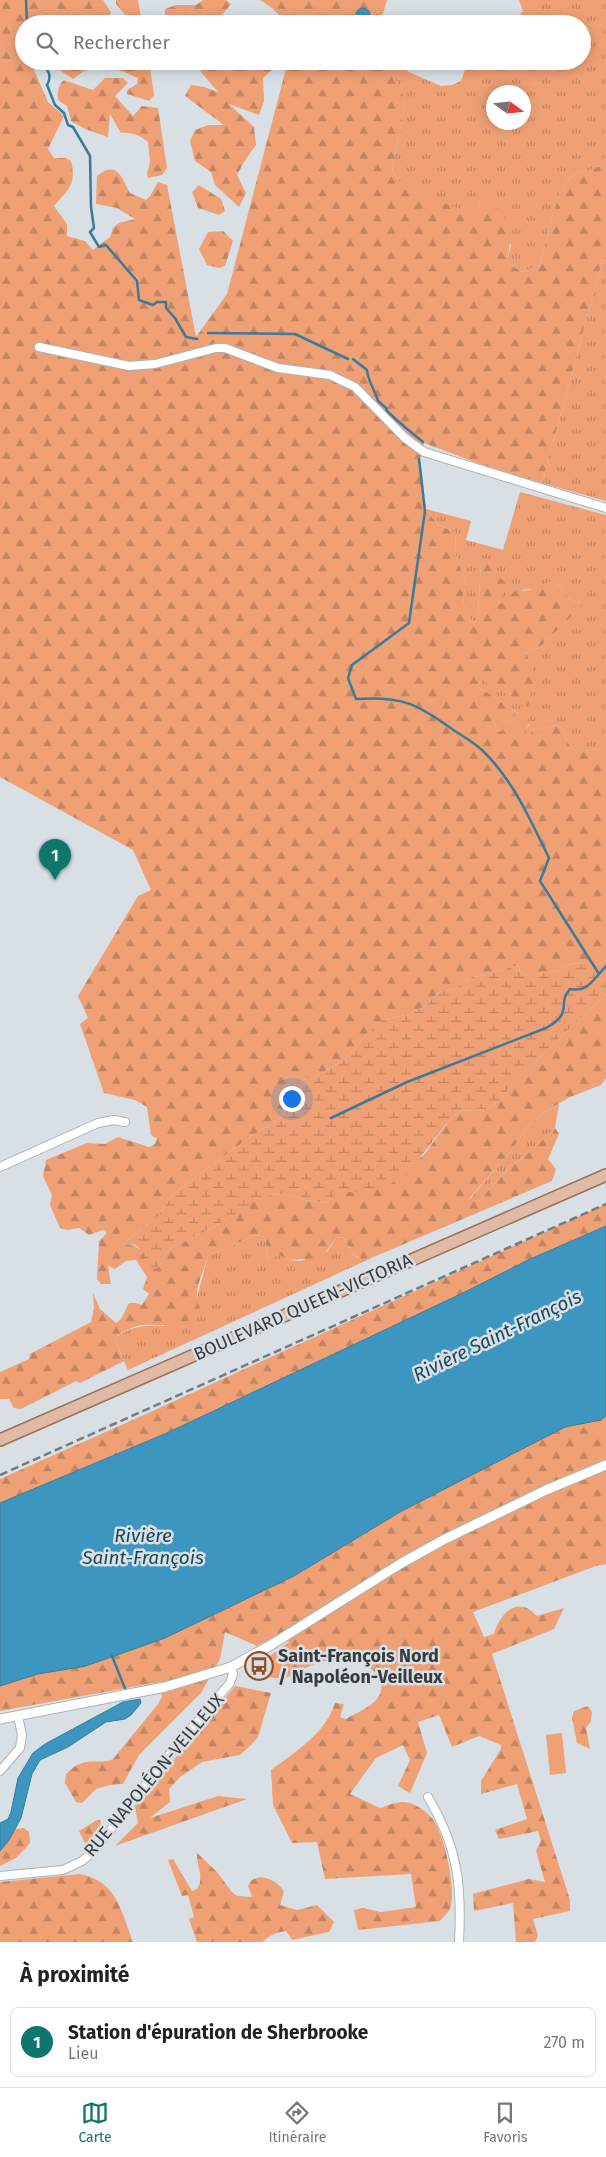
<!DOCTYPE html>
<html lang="fr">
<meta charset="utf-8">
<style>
:root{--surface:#fff;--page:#f6f6f6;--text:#222;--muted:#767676;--line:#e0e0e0;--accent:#0f766e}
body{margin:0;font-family:"Fira Sans",sans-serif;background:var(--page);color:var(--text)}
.compass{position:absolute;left:486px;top:85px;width:45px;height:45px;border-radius:50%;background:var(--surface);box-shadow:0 2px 12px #0003;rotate:105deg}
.you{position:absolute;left:291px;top:1098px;width:18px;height:18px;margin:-12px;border:4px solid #fff;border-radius:50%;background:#1a73e8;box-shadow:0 0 0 8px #1a73e833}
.badge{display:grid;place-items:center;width:32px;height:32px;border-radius:50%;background:var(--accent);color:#fff;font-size:16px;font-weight:700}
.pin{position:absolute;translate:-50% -41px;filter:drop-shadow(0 1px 2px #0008)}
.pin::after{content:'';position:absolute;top:26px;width:18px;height:15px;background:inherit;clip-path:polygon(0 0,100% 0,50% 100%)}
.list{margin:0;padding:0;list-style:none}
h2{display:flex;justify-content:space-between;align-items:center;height:65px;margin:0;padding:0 20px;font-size:21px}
h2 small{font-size:16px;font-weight:400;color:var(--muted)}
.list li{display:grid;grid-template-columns:32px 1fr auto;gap:15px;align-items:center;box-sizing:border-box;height:70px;margin:0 10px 10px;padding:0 10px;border:1px solid var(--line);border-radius:8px}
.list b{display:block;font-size:19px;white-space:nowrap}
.list p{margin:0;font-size:16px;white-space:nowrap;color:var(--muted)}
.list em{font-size:16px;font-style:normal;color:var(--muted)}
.icon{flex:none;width:28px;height:28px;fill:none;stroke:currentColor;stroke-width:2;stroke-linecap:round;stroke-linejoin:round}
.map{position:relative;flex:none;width:606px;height:1942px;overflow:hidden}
.search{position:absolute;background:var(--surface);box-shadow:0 2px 12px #0003;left:15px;right:15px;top:15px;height:55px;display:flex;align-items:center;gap:12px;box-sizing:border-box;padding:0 18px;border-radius:28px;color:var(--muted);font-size:19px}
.sheet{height:145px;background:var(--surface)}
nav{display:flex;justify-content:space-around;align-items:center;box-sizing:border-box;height:70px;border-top:1px solid var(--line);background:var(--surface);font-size:14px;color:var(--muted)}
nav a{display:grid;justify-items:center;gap:2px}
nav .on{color:var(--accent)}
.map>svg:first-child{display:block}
</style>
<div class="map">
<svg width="606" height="1942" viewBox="0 0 606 1942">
<defs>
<pattern id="grass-tufts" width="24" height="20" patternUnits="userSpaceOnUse" patternTransform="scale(1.25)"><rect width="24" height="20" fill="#efa075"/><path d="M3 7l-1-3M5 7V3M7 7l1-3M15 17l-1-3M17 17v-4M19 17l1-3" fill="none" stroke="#c38461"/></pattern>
<pattern id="forest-firs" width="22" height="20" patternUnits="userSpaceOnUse" patternTransform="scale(1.25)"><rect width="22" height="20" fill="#efa075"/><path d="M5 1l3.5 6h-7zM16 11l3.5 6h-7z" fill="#c38461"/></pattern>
<pattern id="wetland-marsh" width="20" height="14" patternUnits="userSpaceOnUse" patternTransform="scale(1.25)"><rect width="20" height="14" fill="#efa075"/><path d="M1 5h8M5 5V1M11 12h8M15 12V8" fill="none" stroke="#c38461"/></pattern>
</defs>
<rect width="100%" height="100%" fill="#d8e0e5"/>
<g fill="url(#grass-tufts)" fill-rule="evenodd">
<path d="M519,0H606V161C594,173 582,169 571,177C556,189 546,244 540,265L523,272L506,263L511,245L480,200L476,216L404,188L392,171L405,105L402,90L383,61H395L409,72L441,86L452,85L461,81L468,61H582V24H512L523,11ZM494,92H524V122H494Z"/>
<polygon points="606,247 606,501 542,483"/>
<path d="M520,492L606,515V749C579,748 573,762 563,729L556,725L532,731L523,748V740L529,724L499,732L491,718L507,723L518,713L477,686L482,680L527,657L526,653L540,647L583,605L570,599L558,585L549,582L540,588L522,590L500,604L481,563L478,614L477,621L473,622L465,612L463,597L466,583L455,553L456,533L437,524L426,509L471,521L466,540L503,550Z"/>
<polygon points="559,1104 555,1128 523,1158 511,1165 479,1201 469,1200 512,1150 526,1128 540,1115"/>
<path d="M256,1235L265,1237L268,1260L279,1255L288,1260L301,1261L328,1251L336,1238L343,1237L354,1255L361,1259L376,1256L128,1370L114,1338C132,1326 143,1325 164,1326L196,1301L208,1256Z"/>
</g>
<g fill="url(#forest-firs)">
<path d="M0,0H103L111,12L107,24H24L22,26L24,61H30L48,102L64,116L48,149L54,158H66L71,161C77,184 68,190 54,206L67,224V236L85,241L93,250L110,237L113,228L119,223L135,219L117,208L96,204L97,176C117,160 121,176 130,193L146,200L150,196L158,182L167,185L196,337L227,294L288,61H383L402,89L405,105L392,171L404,188L476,215L480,200L487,198C510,216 514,236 506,263L523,272L540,265C546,244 556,189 571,177C582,169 594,173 606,161V258H603L542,483L480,464L424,443L420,459L426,509L437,524L456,533L455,553L466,583L463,597L465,611L473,622L477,621L478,614L481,563L485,561L505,583L504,593L498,600L500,604L511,592L529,590L549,582L558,585L570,599L583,605L540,647L526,653L535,674L528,707L482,680L477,686L518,713L507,723L492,719L499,732L528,717C530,728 523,736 523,747L532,731L556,725L563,729C573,762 579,748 606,749V960C596,968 583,962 571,964C566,965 562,969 557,971C552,973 526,975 521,974L518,965L487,975L472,977L455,989L439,992L425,1006L410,1014L382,1020L366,1035L346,1059L324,1072L296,1083L281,1118L253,1135L174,1193L158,1216L123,1244C140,1244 148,1256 158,1268L168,1250L219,1224L253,1202L270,1195L282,1194L305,1200L325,1203L340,1192H352L423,1156L452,1117L461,1111L487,1109L502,1098L518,1078L606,994V1078L601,1085L568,1098L540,1115L526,1128L512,1150L469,1199L479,1201L511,1165L523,1158L555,1128L559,1134L548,1159L556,1169L552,1181L376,1256L362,1259L354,1255L343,1237L336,1238L322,1258L288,1260L279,1255L268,1260L265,1237L256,1235L208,1256C204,1272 191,1293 200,1308C187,1332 164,1323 143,1325C133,1326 122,1332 114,1338L124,1361L80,1383L76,1381L21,1409L14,1408L9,1399H0V1372L29,1359L30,1354L91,1322L94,1308L93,1293L100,1309L116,1323L121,1319L129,1303H136L142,1305L149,1294L143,1289L147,1277L136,1260L126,1261L115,1269L108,1266L111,1284H101L97,1279L99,1241L107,1233L103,1230L89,1235L79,1228L67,1230L60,1228L50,1205L52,1195L43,1176L46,1160L87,1143L105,1144L118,1137L149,1147L155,1144L157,1139L151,1135L147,1107L135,1100L104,1093L80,1024L88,1018L78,996L138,896L151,890L133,850L0,777Z"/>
<polygon points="116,0 138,0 142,24 124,24 127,17 116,4"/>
<polygon points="203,0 226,0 231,4 222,15 220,24 165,24 165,9 176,5 196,5"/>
<polygon points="260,0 387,0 380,24 288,24 272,8"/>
<path d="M52,61H149L154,95L149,101L127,94V90L137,84L138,78C114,67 95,60 73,79L59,70Z"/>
<polygon points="216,61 271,61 274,68 263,78 264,101 259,115 229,104 254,127 256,145 244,162 237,175 246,193 239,207 215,185 211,172 195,161 190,141 195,130 208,125 224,125 185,96 191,85 204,87 218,92 200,71"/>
<path d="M105,78H123L128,83L115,96L133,116L142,106L158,108L167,168L162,175L148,178L147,174L150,162L148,142C141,136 132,132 121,133L110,114L108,137L85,129L71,121L67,106L58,100C57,92 58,85 64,80L93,90Z"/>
<polygon points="199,185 221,199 225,211 219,215 198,208 192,192"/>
<polygon points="223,231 233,241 225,266 219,268 207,265 199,249 208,232"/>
<polygon points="606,1204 606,1226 528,1260 467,1291 167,1433 0,1503 0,1479 146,1414"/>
<path d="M606,1416V1564L596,1566L473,1612L484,1637L494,1634C497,1622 508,1603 524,1607C529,1608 533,1613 537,1616L564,1608L554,1629L492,1654L570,1900V1911L533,1919L538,1936L535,1942H516L513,1903L474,1911L473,1894L529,1879L545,1882L536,1851L541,1841L538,1831L499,1839L495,1830L527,1819L517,1784L481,1794V1781L501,1749V1745L479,1736L452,1747L439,1715L418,1722L427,1753L410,1793L398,1786L410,1760L403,1745L376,1758L350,1794L380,1808C387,1806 395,1802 402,1802C412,1801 426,1811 432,1818C444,1832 457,1891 450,1909C448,1913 443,1917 440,1921L358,1930L354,1910L363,1908L381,1912L416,1907L411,1874L325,1879L317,1842L292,1843L273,1805L271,1770C295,1752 326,1733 335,1703L344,1704L340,1717L346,1719C359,1711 385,1703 381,1683C378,1674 374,1671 367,1666C349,1653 322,1660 304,1669C298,1672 289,1678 283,1678C272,1679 258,1674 248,1672L289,1642L283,1632L257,1646L225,1632L220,1659L201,1693L139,1755L123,1784L110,1785L96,1789L82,1803L76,1802L65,1783L66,1774C70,1771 75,1765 80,1764C91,1759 103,1764 113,1759L158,1704L162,1697L160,1682L0,1711V1686L38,1674L86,1666L165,1638L294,1576L400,1512L565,1426L601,1420Z"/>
<polygon points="235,1686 271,1693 258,1737 252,1744 240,1755 202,1762 179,1778 169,1789 170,1802 150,1818 218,1796 247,1799 115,1846 138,1823 135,1807"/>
<polygon points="588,1706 592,1712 591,1721 586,1728 590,1749 577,1743 572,1718 574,1711"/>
<polygon points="97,1820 100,1820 103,1833 91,1850 88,1849 79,1831"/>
<polygon points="24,1828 29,1832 30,1843 16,1858 0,1866 0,1851 15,1829"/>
<path d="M197,1853L217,1872L231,1891L237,1896L252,1897L248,1886C255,1869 277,1880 284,1891L280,1905L297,1910L317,1905L334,1922L329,1932L292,1940L286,1931C278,1932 269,1935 263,1942H197L189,1919L194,1917L188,1895L182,1896L168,1860L173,1859L192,1891L197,1889C205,1877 196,1866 197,1853Z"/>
<path d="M80,1874C117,1881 121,1911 133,1942H0V1882Z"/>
</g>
<path fill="url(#wetland-marsh)" d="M606,960V994L518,1078L502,1098L487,1109L461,1111L452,1117L407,1174L388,1185L364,1192H340L325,1203L305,1200L282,1194L270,1195L254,1202L219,1224L168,1250L158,1268L154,1269C139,1257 147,1243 123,1244L158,1216L174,1193L253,1135L281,1118L296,1083L324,1072L346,1059L366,1035L382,1020L410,1014L425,1006L439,992L455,989L472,977L487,975L518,965L521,974C526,975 552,973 557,971C562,969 566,965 571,964C583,962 596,968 606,960Z"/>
<polygon fill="#efa075" points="562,1733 566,1773 550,1775 546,1735"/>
<g fill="#3c96bf" stroke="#3b7b98">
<circle cx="363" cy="15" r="7"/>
<polygon points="606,1226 606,1416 601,1420 565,1427 400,1512 294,1576 165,1638 86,1666 38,1674 0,1686 0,1503 167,1433 467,1291 528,1260"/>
<polygon points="140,1699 141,1703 131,1715 125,1719 106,1722 68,1747 40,1760 32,1774 21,1818 9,1840 0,1851 0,1823 8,1819 11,1812 18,1778 33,1753 45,1744 123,1702"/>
</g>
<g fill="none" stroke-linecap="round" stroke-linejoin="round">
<g stroke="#3b7b98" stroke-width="2.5">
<polyline points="26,0 27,24"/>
<path d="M41,61C47,69 53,75 47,85L55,105L64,113L68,125L73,127L90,156L91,207L94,228L90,232L99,247L106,245L137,281L139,300L153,305L157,302H166V308L175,318L186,337L197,339"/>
<polyline points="208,333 295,334 348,359"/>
<path d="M353,359L367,370C368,382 375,390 378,401L386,408L387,411C399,423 410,431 423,442"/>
<path d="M419,459L425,511L409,623L352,665L348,678L356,699C401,696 416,703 452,729C462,736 474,742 483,751C513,780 531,821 549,858L540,881L599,974L606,966"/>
<path d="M331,1118L407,1082L546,1028C575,1012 556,1004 570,989C585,992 590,984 599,974"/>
<polyline points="112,1656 126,1691"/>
</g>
<defs>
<g id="minor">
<polyline points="39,347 129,366 155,364 216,348 225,348 278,368 330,375 355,387 405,438 424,452 606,508"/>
<polyline points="0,1167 98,1123 114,1120 125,1122"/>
<polyline points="0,1771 20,1748 22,1735 18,1716"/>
<path d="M428,1797C458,1847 462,1885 459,1942"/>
<polyline points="0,1876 63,1870 82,1861 95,1850 159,1767 230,1683 233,1674 231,1667"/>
</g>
<polyline id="tertiary" points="0,1719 165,1687 231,1667 271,1645 400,1564 443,1540 546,1490 606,1465"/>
<polyline id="primary" points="0,1440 606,1175"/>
</defs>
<use href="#minor" stroke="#abb3b7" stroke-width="10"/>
<use href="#tertiary" stroke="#abb3b7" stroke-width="11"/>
<use href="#primary" stroke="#98705a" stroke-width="14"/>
<use href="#minor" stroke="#fff" stroke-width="8"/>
<use href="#tertiary" stroke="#fff" stroke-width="9"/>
<use href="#primary" stroke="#e0baa5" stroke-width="11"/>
<polyline stroke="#767b7e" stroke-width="2.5" stroke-dasharray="8 4" stroke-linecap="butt" points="0,1475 606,1204"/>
</g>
<defs>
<symbol id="bus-ring" viewBox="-11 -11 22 22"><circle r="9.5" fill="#d8e0e5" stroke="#954f25" stroke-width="1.5"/><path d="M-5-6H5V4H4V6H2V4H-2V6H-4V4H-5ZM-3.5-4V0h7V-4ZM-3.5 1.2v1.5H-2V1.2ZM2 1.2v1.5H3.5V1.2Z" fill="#954f25"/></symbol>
</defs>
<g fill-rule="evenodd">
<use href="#bus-ring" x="243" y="1650" width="32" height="32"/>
</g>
<g text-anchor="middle" stroke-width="5" stroke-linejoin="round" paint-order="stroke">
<g font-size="18" fill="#383b3d" stroke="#d8e0e5">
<text transform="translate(303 1307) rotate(-24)" y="6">BOULEVARD QUEEN-VICTORIA</text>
<text transform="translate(154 1775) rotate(-50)" y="6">RUE NAPOLÉON-VEILLEUX</text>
</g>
<g font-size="18" font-weight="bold" fill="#383b3d" stroke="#d8e0e5" text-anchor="start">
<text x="278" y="1662">Saint-François Nord<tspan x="278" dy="21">/ Napoléon-Veilleux</tspan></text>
</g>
<g font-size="19" font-style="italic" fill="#17485e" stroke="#d8e0e5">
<text transform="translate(497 1335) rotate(-26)" y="7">Rivière Saint-François</text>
<text x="143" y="1542">Rivière<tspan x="143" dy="22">Saint-François</tspan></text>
</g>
</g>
</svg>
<svg class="compass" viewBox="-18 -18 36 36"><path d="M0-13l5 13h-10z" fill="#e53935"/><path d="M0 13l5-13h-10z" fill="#767676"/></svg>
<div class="you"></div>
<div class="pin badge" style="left:55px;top:880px">1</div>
<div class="search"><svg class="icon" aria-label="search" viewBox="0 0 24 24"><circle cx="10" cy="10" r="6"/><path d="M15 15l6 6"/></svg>Rechercher</div>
</div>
<section class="sheet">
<h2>À proximité<small></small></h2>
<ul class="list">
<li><span class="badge">1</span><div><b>Station d'épuration de Sherbrooke</b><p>Lieu</p></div><em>270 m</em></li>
</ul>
</section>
<nav>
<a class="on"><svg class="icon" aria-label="map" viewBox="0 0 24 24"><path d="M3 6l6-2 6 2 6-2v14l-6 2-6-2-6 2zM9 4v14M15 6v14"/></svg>Carte</a>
<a><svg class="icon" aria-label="directions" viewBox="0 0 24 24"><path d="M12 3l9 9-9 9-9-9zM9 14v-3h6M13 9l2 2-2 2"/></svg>Itinéraire</a>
<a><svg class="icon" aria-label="saved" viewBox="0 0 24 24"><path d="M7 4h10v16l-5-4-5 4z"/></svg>Favoris</a>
</nav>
